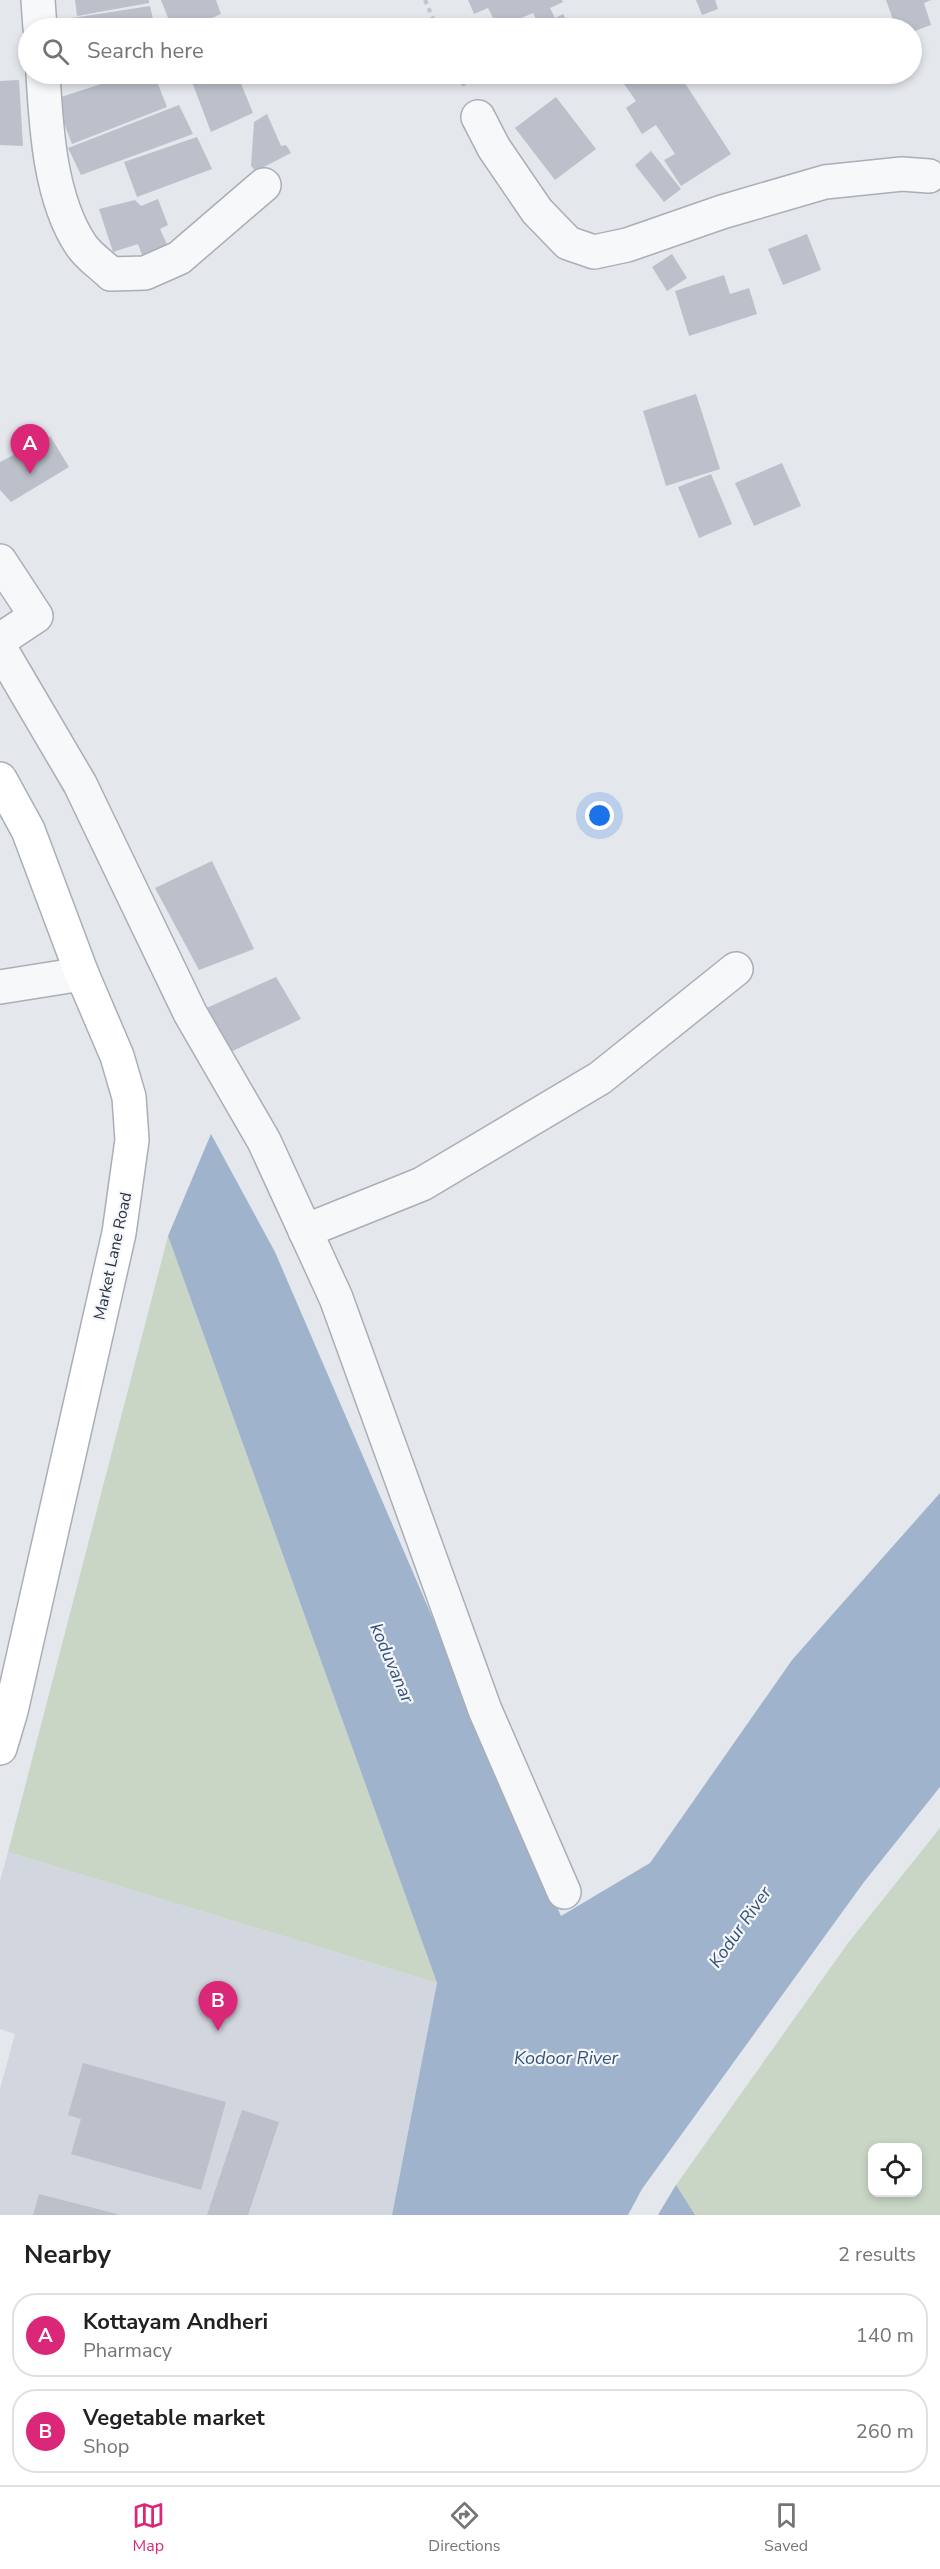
<!DOCTYPE html>
<style>
:root{--surface:#fff;--page:#f2f2f2;--text:#202124;--muted:#757577;--line:#e0e0e0;--accent:#db2777}
body{margin:0;font-family:"Nunito Sans",sans-serif;background:var(--page);color:var(--text)}
.controls{position:absolute;right:18px;bottom:18px;display:grid;overflow:hidden;border-radius:12px;box-shadow:0 3px 9px #0003}
.controls button{width:54px;height:54px;display:grid;place-items:center;padding:0;border:0;border-bottom:2px solid var(--line);background:var(--surface);color:var(--text);font:30px sans-serif}
.you{position:absolute;left:600px;top:816px;width:21px;height:21px;margin:-15px;border:4px solid #fff;border-radius:50%;background:#1a73e8;box-shadow:0 0 0 9px #1a73e833}
.badge{display:grid;place-items:center;width:39px;height:39px;border-radius:50%;background:var(--accent);color:#fff;font-size:20px;font-weight:700}
.pin{position:absolute;translate:-50% -50px;filter:drop-shadow(0 2px 3px #0008)}
.pin::after{content:'';position:absolute;top:32px;width:21px;height:18px;background:inherit;clip-path:polygon(0 0,100% 0,50% 100%)}
.list{margin:0;padding:0;list-style:none}
h2{display:flex;justify-content:space-between;align-items:center;height:78px;margin:0;padding:0 24px;font-size:26px}
h2 small{font-size:20px;font-weight:400;color:var(--muted)}
.list li{display:grid;grid-template-columns:39px 1fr auto;gap:18px;align-items:center;box-sizing:border-box;height:84px;margin:0 12px 12px;padding:0 12px;border:2px solid var(--line);border-radius:24px}
.list b{display:block;font-size:22px;white-space:nowrap}
.list p{margin:0;font-size:20px;white-space:nowrap;color:var(--muted)}
.list em{font-size:20px;font-style:normal;color:var(--muted)}
.icon{flex:none;width:33px;height:33px;fill:none;stroke:currentColor;stroke-width:2;stroke-linecap:round;stroke-linejoin:round}
.map{position:relative;flex:none;width:940px;height:2215px;overflow:hidden}
.search{position:absolute;background:var(--surface);box-shadow:0 3px 9px #0003;left:18px;right:18px;top:18px;height:66px;display:flex;align-items:center;gap:15px;box-sizing:border-box;padding:0 21px;border-radius:33px;color:var(--muted);font-size:22px}
.sheet{height:270px;background:var(--surface)}
nav{display:flex;justify-content:space-around;align-items:center;box-sizing:border-box;height:84px;border-top:2px solid var(--line);background:var(--surface);font-size:16px;color:var(--muted)}
nav a{display:grid;justify-items:center;gap:3px}
nav .on{color:var(--accent)}
.map>svg:first-child{display:block}
</style>
<div class="map">
<svg width="940" height="2215" viewBox="0 0 940 2215">
<rect width="100%" height="100%" fill="#e4e7ec"/>
<polygon fill="#d2d6de" points="8,1852 437,1983 392,2215 0,2215 0,2089 15,2034 0,2029 0,1881"/>
<g fill="#c9d6c5" fill-rule="evenodd">
<polygon points="168,1236 437,1983 8,1852"/>
<path d="M940,1828V2215H658L676,2185L848,1943ZM872,2148H918V2192H872Z"/>
</g>
<g fill="#9fb4cc">
<polygon points="211,1134 275,1252 561,1916 650,1863 792,1660 940,1493 940,1787 864,1882 642,2189 628,2215 392,2215 437,1983 168,1236"/>
<polygon points="676,2185 695,2215 658,2215"/>
</g>
<g fill="#bbc0ca">
<polygon points="75,0 149,0 149,3 77,16"/>
<polygon points="161,0 216,0 221,14 189,28 172,28"/>
<polygon points="468,0 562,0 563,2 550,8 555,18 563,14 571,28 540,28 533,13 498,28 488,8 474,14"/>
<polygon points="696,0 715,0 718,9 702,15"/>
<polygon points="886,0 931,0 924,3 931,25 912,32 912,28 896,28"/>
<polygon points="150,6 155,28 73,28 72,18"/>
<polygon points="132,74 154,74 167,107 72,144 55,99"/>
<polygon points="189,74 237,74 253,113 211,132"/>
<polygon points="519,74 543,74 523,83"/>
<polygon points="633,74 679,74 731,154 681,186 664,160 675,154 656,125 642,134 626,108 636,101 622,81"/>
<polygon points="19,80 23,146 0,145 0,81"/>
<polygon points="556,97 596,149 555,180 515,128"/>
<polygon points="179,105 193,134 81,175 68,148"/>
<polygon points="267,114 281,146 286,145 291,153 256,171 251,166 254,122"/>
<polygon points="197,137 212,169 137,197 124,162"/>
<polygon points="651,151 681,189 664,202 635,165"/>
<polygon points="158,199 168,225 160,229 170,251 144,260 138,244 113,252 99,209 135,200 141,206"/>
<polygon points="807,234 821,270 783,285 768,249"/>
<polygon points="672,254 687,278 667,291 652,267"/>
<polygon points="724,275 730,294 749,288 757,314 689,336 675,291"/>
<polygon points="696,394 720,469 666,486 643,411"/>
<polygon points="50,436 69,467 11,502 0,490 0,462"/>
<polygon points="782,463 801,506 754,526 735,483"/>
<polygon points="711,474 732,524 699,538 678,487"/>
<polygon points="212,861 254,949 199,970 155,888"/>
<polygon points="276,977 301,1019 226,1054 202,1010"/>
<polygon points="83,2063 226,2102 201,2190 71,2154 81,2119 68,2115"/>
<polygon points="242,2110 279,2122 248,2215 207,2215"/>
<polygon points="39,2194 117,2214 117,2215 33,2215"/>
</g>
<g fill="none" stroke-linecap="round" stroke-linejoin="round">
<defs>
<g id="street">
<polyline points="38,0 40,28"/>
<path d="M43,74C46,127 50,199 81,245C88,256 102,265 111,274L145,273L179,258L264,185"/>
<polyline points="478,117 494,148 537,211 568,243 594,252 627,245 722,212 825,182 902,174 929,176"/>
<polyline points="0,561 36,616 0,640"/>
<polyline points="0,648 80,784 190,1013 264,1141 336,1298 485,1710 564,1892"/>
<polyline points="0,987 82,974"/>
<polyline points="305,1231 422,1184 600,1078 736,969"/>
</g>
<polyline id="secondary" points="0,779 28,830 82,974 117,1056 129,1097 132,1140 119,1233 11,1711 0,1748"/>
</defs>
<use href="#street" stroke="#a9aeb7" stroke-width="36"/>
<use href="#secondary" stroke="#a9aeb7" stroke-width="36"/>
<g stroke="#c2c5cb" stroke-width="4" stroke-dasharray="4.5 4.5" stroke-linecap="butt">
<polyline points="425,0 437,28"/>
<polyline points="458,74 466,89"/>
</g>
<use href="#street" stroke="#f7f8fa" stroke-width="33"/>
<use href="#secondary" stroke="#fff" stroke-width="33"/>
</g>
<g text-anchor="middle" stroke-width="4.5" stroke-linejoin="round" paint-order="stroke">
<g font-size="16" fill="#2b3445" stroke="#f4f6f9">
<text transform="translate(112 1256) rotate(-78)" y="6">Market Lane Road</text>
</g>
<g font-size="18" font-style="italic" fill="#34527a" stroke="#f4f6f9">
<text transform="translate(392 1663) rotate(67)" y="6">koduvanar</text>
<text transform="translate(740 1927) rotate(-55)" y="6">Kodur River</text>
<text x="566" y="2064">Kodoor River</text>
</g>
</g>
</svg>
<div class="controls">
<button><svg class="icon" aria-label="locate" viewBox="0 0 24 24"><circle cx="12" cy="12" r="6"/><path d="M12 2v4M12 18v4M2 12h4M18 12h4"/></svg></button>
</div>
<div class="you"></div>
<div class="pin badge" style="left:30px;top:474px">A</div>
<div class="pin badge" style="left:218px;top:2031px">B</div>
<div class="search"><svg class="icon" aria-label="search" viewBox="0 0 24 24"><circle cx="10" cy="10" r="6"/><path d="M15 15l6 6"/></svg>Search here</div>
</div>
<section class="sheet">
<h2>Nearby<small>2 results</small></h2>
<ul class="list">
<li><span class="badge">A</span><div><b>Kottayam Andheri</b><p>Pharmacy</p></div><em>140 m</em></li>
<li><span class="badge">B</span><div><b>Vegetable market</b><p>Shop</p></div><em>260 m</em></li>
</ul>
</section>
<nav>
<a class="on"><svg class="icon" aria-label="map" viewBox="0 0 24 24"><path d="M3 6l6-2 6 2 6-2v14l-6 2-6-2-6 2zM9 4v14M15 6v14"/></svg>Map</a>
<a><svg class="icon" aria-label="directions" viewBox="0 0 24 24"><path d="M12 3l9 9-9 9-9-9zM9 14v-3h6M13 9l2 2-2 2"/></svg>Directions</a>
<a><svg class="icon" aria-label="saved" viewBox="0 0 24 24"><path d="M7 4h10v16l-5-4-5 4z"/></svg>Saved</a>
</nav>
